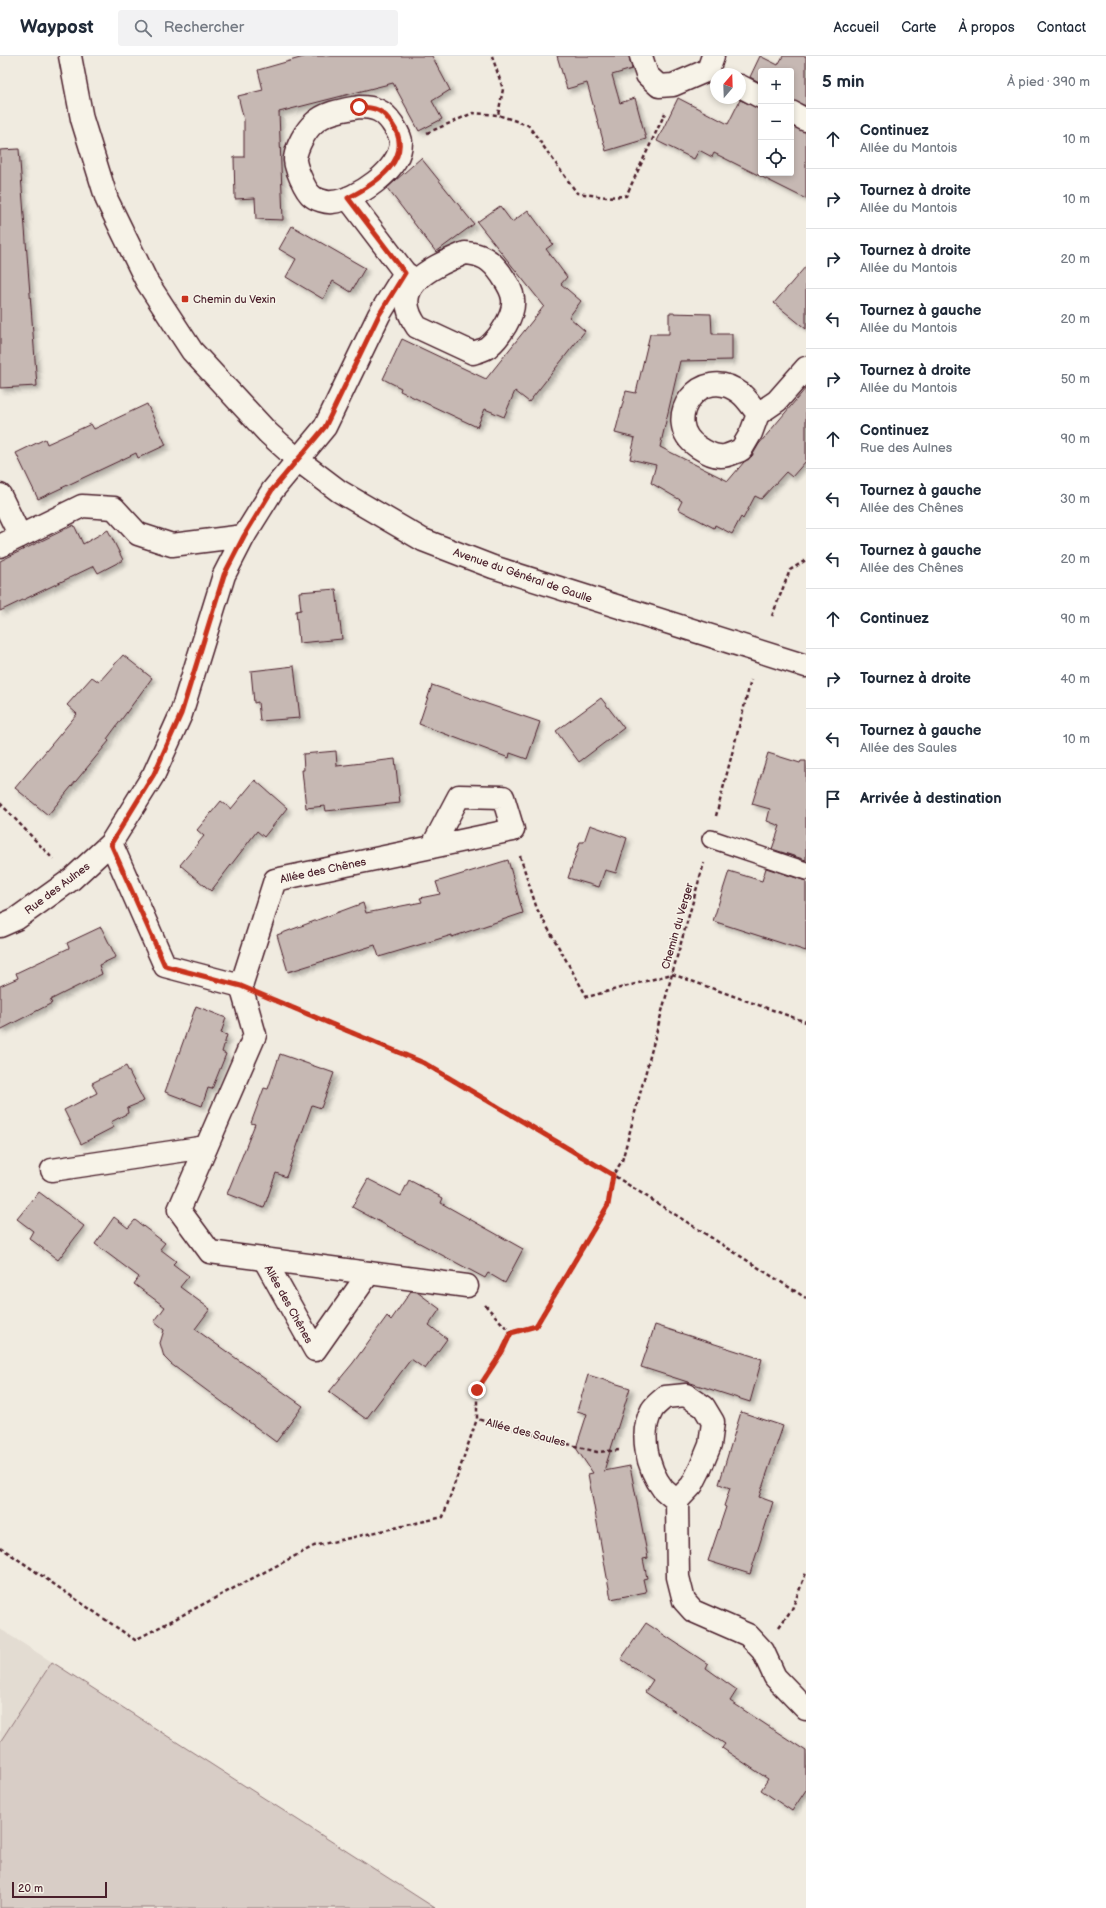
<!DOCTYPE html>
<html lang="fr">
<meta charset="utf-8">
<style>
:root{--surface:#fff;--page:#f2f2f3;--text:#1f2937;--muted:#747a83;--line:#e0e1e3}
body{margin:0;font-family:"Balsamiq Sans",sans-serif;background:var(--page);color:var(--text)}
.controls{position:absolute;right:12px;top:12px;display:grid;overflow:hidden;border-radius:4px;box-shadow:0 2px 6px #0003}
.controls button{width:36px;height:36px;display:grid;place-items:center;padding:0;border:0;border-bottom:1px solid var(--line);background:var(--surface);color:var(--text);font:20px sans-serif}
.compass{position:absolute;left:710px;top:12px;width:36px;height:36px;border-radius:50%;background:var(--surface);box-shadow:0 2px 6px #0003;rotate:19deg}
.scale{position:absolute;left:12px;bottom:10px;width:95px;box-sizing:border-box;padding-left:4px;border:2px solid #4a1f2b;border-top:0;font-size:11px;line-height:14px;white-space:nowrap;color:#4a1f2b;-webkit-text-stroke:3px #f7f3e8;paint-order:stroke}
.stop{position:absolute;width:12px;height:12px;margin:-9px;border:3px solid #c8321e;border-radius:50%;background:#fff}
.stop.end{background:#c8321e;border-color:#fff;box-shadow:0 1px 4px #0008}
.list{margin:0;padding:0;list-style:none}
h2{display:flex;justify-content:space-between;align-items:center;height:52px;margin:0;padding:0 16px;font-size:17px}
h2 small{font-size:13px;font-weight:400;color:var(--muted)}
.list li{display:grid;grid-template-columns:26px 1fr auto;gap:12px;align-items:center;box-sizing:border-box;height:60px;padding:0 16px;border-top:1px solid var(--line)}
.list b{display:block;font-size:15px;white-space:nowrap}
.list p{margin:0;font-size:13px;white-space:nowrap;color:var(--muted)}
.list em{font-size:13px;font-style:normal;color:var(--muted)}
.icon{flex:none;width:22px;height:22px;fill:none;stroke:currentColor;stroke-width:2;stroke-linecap:round;stroke-linejoin:round}
.map{position:relative;flex:none;width:806px;height:1852px;overflow:hidden}
header{display:flex;align-items:center;gap:24px;box-sizing:border-box;height:56px;padding:0 20px;background:var(--surface);border-bottom:1px solid var(--line)}
header strong{font-size:19px}
nav{display:flex;gap:22px;margin-inline-start:auto;font-size:14px}
.search{width:280px;height:36px;background:var(--page);display:flex;align-items:center;gap:10px;box-sizing:border-box;padding:0 14px;border-radius:4px;color:var(--muted);font-size:15px}
main{display:flex}
aside{flex:1;background:var(--surface)}
.map>svg:first-child{display:block}
</style>
<header>
<strong>Waypost</strong>
<div class="search"><svg class="icon" aria-label="search" viewBox="0 0 24 24"><circle cx="10" cy="10" r="6"/><path d="M15 15l6 6"/></svg>Rechercher</div>
<nav><a>Accueil</a><a>Carte</a><a>À propos</a><a>Contact</a></nav>
</header>
<main>
<div class="map">
<svg width="806" height="1852" viewBox="0 0 806 1852">
<defs>
<filter id="shadow"><feDropShadow dx="3.5" dy="3.5" stdDeviation="2" flood-color="#0004"/></filter>
</defs>
<rect width="100%" height="100%" fill="#f0ebe0"/>
<filter id="ink" filterUnits="userSpaceOnUse"><feTurbulence type="fractalNoise" baseFrequency=".025" numOctaves="2"/><feDisplacementMap in="SourceGraphic" scale="8" xChannelSelector="R" yChannelSelector="G"/><feConvolveMatrix kernelMatrix="1 2 1 2 8 2 1 2 1" color-interpolation-filters="sRGB"/></filter>
<g filter="url(#ink)">
<polygon fill="#e3dcd2" points="0,1573 52,1606 0,1686"/>
<polygon fill="#d8cdc6" stroke="#917678" points="52,1606 435,1852 0,1852 0,1686"/>
<g fill="#c6b8b3" stroke="#4a1f2b" filter="url(#shadow)">
<polygon points="307,0 432,0 450,34 432,45 442,63 419,75 393,27 279,56 283,164 256,163 255,142 235,143 234,101 244,101 244,64 238,40 263,34 258,14"/>
<polygon points="557,0 629,0 632,13 612,19 620,47 635,42 646,83 606,95 587,27 567,33"/>
<polygon points="760,0 778,9 783,0 806,0 806,50 791,44 791,15 761,15 761,27 750,21"/>
<polygon points="678,42 728,68 740,44 761,53 761,117 791,117 791,70 806,76 806,143 714,97 712,101 699,94 694,103 657,85"/>
<polygon points="19,93 37,330 0,332 0,94"/>
<polygon points="421,102 474,168 436,196 387,132"/>
<polygon points="500,150 512,166 528,154 553,188 546,193 567,221 561,228 581,245 569,261 585,275 529,346 515,335 504,361 485,353 477,371 400,335 401,332 383,323 402,283 486,323 544,250 477,166"/>
<polygon points="292,170 365,212 351,236 333,225 323,243 286,221 296,203 279,193"/>
<polygon points="806,210 806,273 774,247"/>
<polygon points="669,257 711,258 712,278 732,278 732,304 680,305 660,391 728,425 744,406 752,400 759,388 806,332 806,405 792,421 786,416 761,443 755,440 743,463 741,461 732,478 715,469 714,472 678,453 682,445 651,427 656,409 630,403 635,382 615,377 626,335 636,337 650,278 669,278"/>
<polygon points="147,348 166,389 138,402 136,397 38,443 16,397 45,383 47,388 91,368 94,373"/>
<polygon points="74,469 83,488 108,474 123,504 98,517 94,510 0,555 0,505"/>
<polygon points="336,533 342,583 299,587 296,555 301,554 299,536"/>
<polygon points="123,599 152,622 107,683 109,685 48,759 15,732 77,658 67,649 92,621 99,626"/>
<polygon points="294,610 300,662 260,665 258,646 254,647 251,615"/>
<polygon points="432,629 540,666 527,703 510,697 509,702 419,668"/>
<polygon points="601,642 624,672 579,706 556,675"/>
<polygon points="336,695 337,710 395,703 400,747 326,755 325,750 306,752 302,714 304,714 303,698"/>
<polygon points="768,697 800,707 801,705 806,705 806,804 772,793 780,770 767,765 770,753 752,748"/>
<polygon points="255,724 287,752 264,781 257,775 211,835 180,809 204,780 197,774 221,745 231,753"/>
<polygon points="590,769 627,782 616,817 605,814 599,831 568,822 580,786 584,786"/>
<polygon points="508,804 523,857 452,881 452,879 379,901 375,889 288,916 277,879 363,847 366,857 422,846 420,842 440,838 436,826"/>
<polygon points="766,812 806,825 806,895 713,865 729,815 762,825"/>
<polygon points="101,871 116,901 99,909 102,918 50,944 52,947 0,974 0,930 18,922 16,917 69,892 67,887"/>
<polygon points="196,950 226,962 221,977 227,979 222,996 226,998 212,1033 208,1032 202,1050 165,1036"/>
<polygon points="280,998 334,1017 321,1052 312,1049 286,1121 276,1117 264,1152 227,1138 255,1068 251,1067 264,1032 268,1033"/>
<polygon points="126,1010 144,1045 127,1052 128,1057 111,1066 114,1071 81,1088 64,1054 97,1037 92,1027"/>
<polygon points="368,1123 401,1140 409,1124 443,1142 441,1147 523,1193 505,1227 488,1217 485,1222 352,1151"/>
<polygon points="39,1136 84,1170 58,1204 29,1182 33,1175 17,1163"/>
<polygon points="114,1161 128,1172 135,1164 165,1187 160,1193 176,1205 173,1208 189,1220 180,1231 210,1253 195,1273 303,1350 276,1386 171,1308 164,1301 160,1287 164,1274 154,1266 165,1251 134,1228 139,1221 95,1188"/>
<polygon points="411,1235 417,1236 440,1253 429,1269 447,1283 425,1313 411,1303 366,1363 329,1336 353,1307 387,1260 391,1264"/>
<polygon points="655,1269 762,1303 750,1346 641,1311"/>
<polygon points="588,1319 630,1332 604,1415 630,1410 648,1502 643,1503 647,1522 643,1523 646,1536 611,1543 588,1418 593,1417 576,1392 587,1358 577,1355"/>
<polygon points="741,1356 783,1370 759,1441 773,1446 750,1518 708,1505 726,1451 724,1450 730,1432 719,1428"/>
<polygon points="646,1567 708,1608 706,1612 737,1634 730,1645 806,1695 806,1734 792,1755 761,1734 768,1723 722,1692 725,1688 645,1636 653,1624 621,1603"/>
</g>
<g fill="none" stroke-linecap="round" stroke-linejoin="round">
<defs>
<polyline id="service" points="711,783 806,815"/>
<g id="minor">
<polyline points="641,0 647,19 659,30 673,29 708,14 713,0"/>
<polyline points="740,30 761,41"/>
<path d="M359,51C374,51 383,54 392,67C395,72 401,80 401,86C401,114 356,144 332,146C327,147 315,143 312,140C305,135 294,109 295,102C297,90 305,75 314,67C326,56 343,54 359,51Z"/>
<polyline points="791,56 806,64"/>
<polyline points="348,142 405,217 416,224"/>
<path d="M465,197C482,198 491,204 501,218C506,226 512,233 513,243C515,259 500,281 488,291C484,294 478,295 473,297L417,271C387,229 433,211 465,197Z"/>
<path d="M758,358C752,351 747,342 740,337C701,306 659,365 698,391C704,395 713,400 720,400C726,401 735,396 741,394L751,377L758,358L777,345L806,312"/>
<polyline points="0,439 20,480"/>
<polyline points="0,490 82,450 114,452 138,478 172,489 244,480"/>
<polyline points="111,787 165,910 241,930 255,979 179,1154 210,1196 467,1230"/>
<polyline points="0,870 16,863 72,823 111,787 154,718 181,658 224,519 244,480 272,435 325,371 379,259 405,217"/>
<polyline points="241,930 275,824 513,774 503,741 459,740 432,791"/>
<polyline points="52,1114 206,1091"/>
<polyline points="264,1203 315,1294 369,1217"/>
<path d="M677,1445C672,1441 667,1437 663,1433C647,1412 639,1377 652,1354C655,1349 661,1345 665,1341L686,1339L704,1351L713,1366L710,1389L701,1411L692,1429L677,1445L678,1521L684,1545L693,1555L748,1579L763,1595L775,1621L806,1653"/>
</g>
<polyline id="tertiary" points="70,0 82,63 107,144 147,226 192,295 268,377 298,404 339,435 423,484 493,511 806,610"/>
</defs>
<use href="#service" stroke="#4a1f2b" stroke-width="20"/>
<use href="#minor" stroke="#4a1f2b" stroke-width="25"/>
<use href="#tertiary" stroke="#4a1f2b" stroke-width="25"/>
<g stroke="#4a1f2b" stroke-width="2.5" stroke-dasharray="4 3" stroke-linecap="butt">
<polyline points="492,0 503,33 498,59"/>
<polyline points="427,77 473,57 498,59 528,69 577,137 606,141 626,140 665,57"/>
<polyline points="772,560 790,514 806,504"/>
<polyline points="0,747 53,803"/>
<polyline points="716,760 751,624"/>
<polyline points="520,800 537,853 587,941 672,918 806,966"/>
<polyline points="274,944 424,1007 613,1119 806,1242"/>
<polyline points="485,1249 511,1277 536,1270 608,1149 613,1119 622,1105 672,918 704,807"/>
<polyline points="511,1277 502,1296 477,1334 477,1363 597,1396 620,1394"/>
<polyline points="0,1491 135,1584 314,1490 443,1461 477,1363"/>
<polyline points="779,1571 792,1553 806,1517"/>
</g>
<use href="#service" stroke="#f7f3e8" stroke-width="17"/>
<use href="#minor" stroke="#f7f3e8" stroke-width="22"/>
<use href="#tertiary" stroke="#f7f3e8" stroke-width="22"/>
</g>
</g>
<g fill="none" stroke-linecap="round" stroke-linejoin="round" filter="url(#ink)">
<path stroke="#c8321e" stroke-width="5" d="M359,51C375,51 383,54 392,68C416,102 375,128 348,142L405,217L379,259L325,371L272,434L244,480L224,519L181,658L154,718L111,788L165,910L241,930L424,1007L613,1119L608,1149L536,1270L511,1277L502,1296L477,1334"/>
</g>
<rect fill="#c8321e" stroke="#f7f3e8" stroke-width="1.5" x="181" y="239" width="8" height="8" rx="2"/>
<g text-anchor="middle" stroke-width="3" stroke-linejoin="round" paint-order="stroke">
<g font-size="11" fill="#4a1f2b" stroke="#f7f3e8" text-anchor="start">
<text x="193" y="247">Chemin du Vexin</text>
</g>
<g font-size="11" fill="#4a1f2b" stroke="#f7f3e8">
<text transform="translate(523 519) rotate(19)" y="4">Avenue du Général de Gaulle</text>
<text transform="translate(323 814) rotate(-12)" y="4">Allée des Chênes</text>
<text transform="translate(57 832) rotate(-37)" y="4">Rue des Aulnes</text>
<text transform="translate(677 870) rotate(-74)" y="4">Chemin du Verger</text>
<text transform="translate(289 1248) rotate(61)" y="4">Allée des Chênes</text>
<text transform="translate(526 1376) rotate(15)" y="4">Allée des Saules</text>
</g>
</g>
</svg>
<div class="controls">
<button>+</button>
<button>−</button>
<button><svg class="icon" aria-label="locate" viewBox="0 0 24 24"><circle cx="12" cy="12" r="6"/><path d="M12 2v4M12 18v4M2 12h4M18 12h4"/></svg></button>
</div>
<svg class="compass" viewBox="-18 -18 36 36"><path d="M0-13l5 13h-10z" fill="#e53935"/><path d="M0 13l5-13h-10z" fill="#747a83"/></svg>
<div class="scale">20 m</div>
<div class="stop" style="left:359px;top:51px"></div>
<div class="stop end" style="left:477px;top:1334px"></div>
</div>
<aside>
<h2>5 min<small>À pied · 390 m</small></h2>
<ul class="list">
<li><svg class="icon" aria-label="ahead" viewBox="0 0 24 24"><path d="M12 20V5M6 11l6-6 6 6"/></svg><div><b>Continuez</b><p>Allée du Mantois</p></div><em>10 m</em></li>
<li><svg class="icon" aria-label="right" viewBox="0 0 24 24"><path d="M7 20v-9h11M14 6l5 5-5 5"/></svg><div><b>Tournez à droite</b><p>Allée du Mantois</p></div><em>10 m</em></li>
<li><svg class="icon" aria-label="right" viewBox="0 0 24 24"><path d="M7 20v-9h11M14 6l5 5-5 5"/></svg><div><b>Tournez à droite</b><p>Allée du Mantois</p></div><em>20 m</em></li>
<li><svg class="icon" aria-label="left" viewBox="0 0 24 24"><path d="M17 20v-9H6M10 6l-5 5 5 5"/></svg><div><b>Tournez à gauche</b><p>Allée du Mantois</p></div><em>20 m</em></li>
<li><svg class="icon" aria-label="right" viewBox="0 0 24 24"><path d="M7 20v-9h11M14 6l5 5-5 5"/></svg><div><b>Tournez à droite</b><p>Allée du Mantois</p></div><em>50 m</em></li>
<li><svg class="icon" aria-label="ahead" viewBox="0 0 24 24"><path d="M12 20V5M6 11l6-6 6 6"/></svg><div><b>Continuez</b><p>Rue des Aulnes</p></div><em>90 m</em></li>
<li><svg class="icon" aria-label="left" viewBox="0 0 24 24"><path d="M17 20v-9H6M10 6l-5 5 5 5"/></svg><div><b>Tournez à gauche</b><p>Allée des Chênes</p></div><em>30 m</em></li>
<li><svg class="icon" aria-label="left" viewBox="0 0 24 24"><path d="M17 20v-9H6M10 6l-5 5 5 5"/></svg><div><b>Tournez à gauche</b><p>Allée des Chênes</p></div><em>20 m</em></li>
<li><svg class="icon" aria-label="ahead" viewBox="0 0 24 24"><path d="M12 20V5M6 11l6-6 6 6"/></svg><div><b>Continuez</b></div><em>90 m</em></li>
<li><svg class="icon" aria-label="right" viewBox="0 0 24 24"><path d="M7 20v-9h11M14 6l5 5-5 5"/></svg><div><b>Tournez à droite</b></div><em>40 m</em></li>
<li><svg class="icon" aria-label="left" viewBox="0 0 24 24"><path d="M17 20v-9H6M10 6l-5 5 5 5"/></svg><div><b>Tournez à gauche</b><p>Allée des Saules</p></div><em>10 m</em></li>
<li><svg class="icon" aria-label="arrive" viewBox="0 0 24 24"><path d="M6 21V4h12l-3 4 3 4H6"/></svg><div><b>Arrivée à destination</b></div></li>
</ul>
</aside>
</main>
